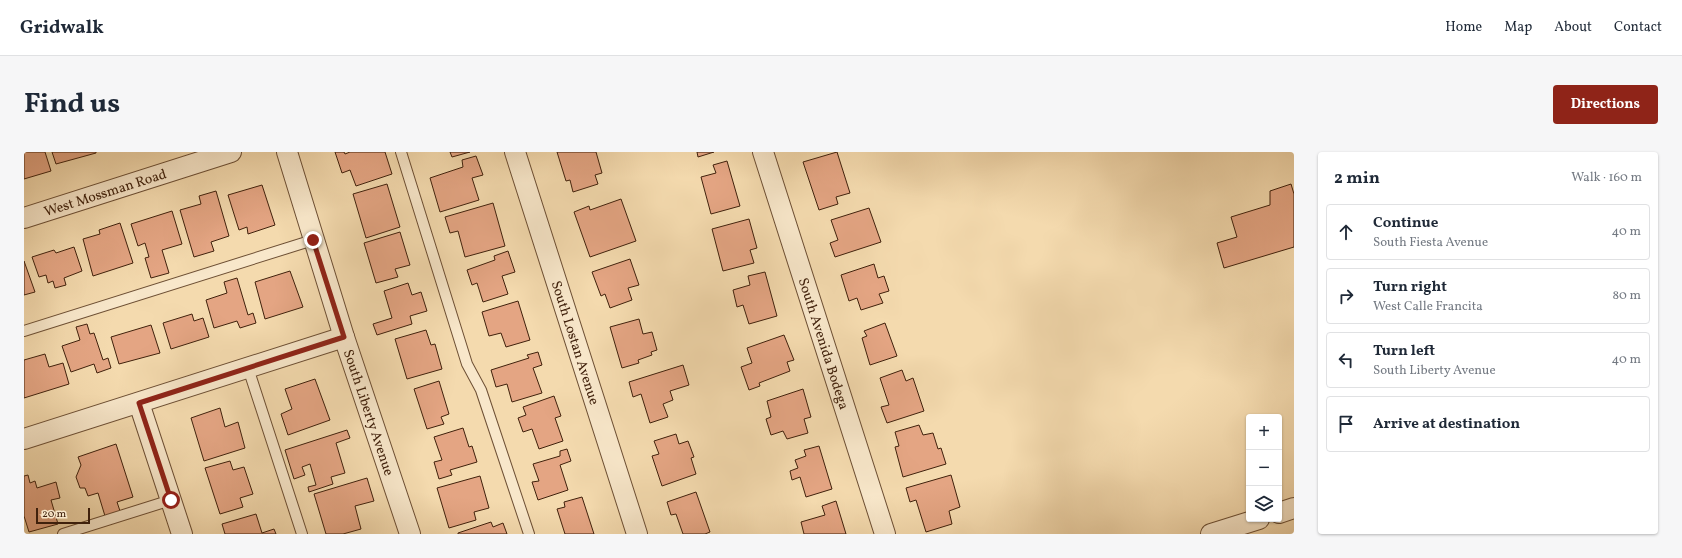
<!DOCTYPE html>
<meta charset="utf-8">
<style>
:root{--surface:#fff;--page:#f6f6f7;--text:#1f2937;--muted:#747a83;--line:#e0e1e3;--accent:#8f2418}
body{margin:0;font-family:Vollkorn,serif;background:var(--page);color:var(--text)}
.controls{position:absolute;right:12px;bottom:12px;display:grid;overflow:hidden;border-radius:4px;box-shadow:0 1px 3px #0004}
.controls button{width:36px;height:36px;display:grid;place-items:center;padding:0;border:0;border-bottom:1px solid var(--line);background:var(--surface);color:var(--text);font:20px sans-serif}
.scale{position:absolute;left:12px;bottom:10px;width:54px;box-sizing:border-box;padding-left:4px;border:2px solid #40210c;border-top:0;font-size:11px;line-height:14px;white-space:nowrap;color:#40210c;-webkit-text-stroke:3px #f8e7ca;paint-order:stroke}
.stop{position:absolute;width:12px;height:12px;margin:-9px;border:3px solid #8f2418;border-radius:50%;background:#fff}
.stop.end{background:#8f2418;border-color:#fff;box-shadow:0 1px 4px #0008}
.list{margin:0;padding:0;list-style:none}
h2{display:flex;justify-content:space-between;align-items:center;height:52px;margin:0;padding:0 16px;font-size:17px}
h2 small{font-size:13px;font-weight:400;color:var(--muted)}
.list li{display:grid;grid-template-columns:26px 1fr auto;gap:12px;align-items:center;box-sizing:border-box;height:56px;margin:0 8px 8px;padding:0 8px;border:1px solid var(--line);border-radius:4px}
.list b{display:block;font-size:15px;white-space:nowrap}
.list p{margin:0;font-size:13px;white-space:nowrap;color:var(--muted)}
.list em{font-size:13px;font-style:normal;color:var(--muted)}
.icon{flex:none;width:22px;height:22px;fill:none;stroke:currentColor;stroke-width:2;stroke-linecap:round;stroke-linejoin:round}
.map{position:relative;flex:none;width:1270px;height:382px;overflow:hidden;border-radius:4px}
header{display:flex;align-items:center;gap:24px;box-sizing:border-box;height:56px;padding:0 20px;background:var(--surface);border-bottom:1px solid var(--line)}
header strong{font-size:19px}
nav{display:flex;gap:22px;margin-inline-start:auto;font-size:14px}
.intro{display:flex;align-items:center;justify-content:space-between;box-sizing:border-box;height:96px;padding:0 24px}
h1{margin:0;font-size:28px}
.button{padding:10px 18px;border-radius:4px;background:var(--accent);color:#fff;font-size:14px;font-weight:700}
main{display:flex;gap:24px;padding:0 24px}
aside{flex:1;background:var(--surface);border-radius:4px;box-shadow:0 1px 3px #0004}
.map>svg:first-child{display:block}
</style>
<header>
<strong>Gridwalk</strong>
<nav><a>Home</a><a>Map</a><a>About</a><a>Contact</a></nav>
</header>
<div class="intro"><h1>Find us</h1><a class="button">Directions</a></div>
<main>
<div class="map">
<svg width="1270" height="382" viewBox="0 0 1270 382">
<rect width="100%" height="100%" fill="#f4daae"/>
<filter id="stains"><feTurbulence type="fractalNoise" baseFrequency=".005" numOctaves="4"/><feColorMatrix values="0 0 0 0 .2 0 0 0 0 .09 0 0 0 0 .02 0 0 0 .5 -.17"/></filter>
<radialGradient id="worn" r=".72"><stop offset=".6" stop-color="#630" stop-opacity="0"/><stop offset="1" stop-color="#630" stop-opacity=".3"/></radialGradient>
<g fill="#e4a583" stroke="#40210c">
<polygon points="0,0 21,0 27,19 0,27"/>
<polygon points="28,0 72,0 72,1 32,12"/>
<polygon points="311,0 320,0 321,2 326,0 361,0 368,22 332,34 326,18 318,21"/>
<polygon points="426,0 446,0 428,5"/>
<polygon points="533,0 572,0 578,21 571,23 574,32 549,40 546,28 542,29"/>
<polygon points="673,0 690,0 674,5"/>
<polygon points="813,0 826,41 812,45 814,52 795,58 779,10"/>
<polygon points="452,4 459,23 448,26 455,48 416,60 406,26 439,15 438,8"/>
<polygon points="703,9 716,54 687,62 677,25 692,21 689,13"/>
<polygon points="363,32 376,75 342,86 329,42"/>
<polygon points="1267,32 1270,42 1270,95 1200,116 1193,91 1213,85 1207,65 1246,53 1246,39"/>
<polygon points="238,33 251,73 224,82 223,75 215,78 204,43"/>
<polygon points="192,39 205,84 187,90 190,99 170,105 156,58 177,52 175,44"/>
<polygon points="597,47 612,89 566,105 550,60 565,54 566,58"/>
<polygon points="469,51 481,94 441,105 434,79 426,81 421,65"/>
<polygon points="845,56 857,90 811,105 806,91 814,88 807,68"/>
<polygon points="148,59 158,92 138,98 145,121 127,126 121,106 125,105 121,91 114,94 107,72"/>
<polygon points="725,67 733,96 726,98 730,111 699,119 688,77"/>
<polygon points="96,71 109,111 69,124 59,87 76,82 75,78"/>
<polygon points="376,80 386,113 371,117 374,125 352,131 340,91"/>
<polygon points="50,95 58,119 40,126 42,133 31,136 29,129 24,131 22,123 15,125 8,105 30,98 32,101"/>
<polygon points="484,99 491,120 478,124 484,142 459,150 453,131 448,133 443,118 471,108 470,104"/>
<polygon points="606,107 615,133 604,136 608,148 586,156 581,142 577,144 568,120"/>
<polygon points="0,109 11,140 0,143"/>
<polygon points="850,112 854,126 860,124 865,139 855,142 859,151 837,158 833,146 825,149 817,123"/>
<polygon points="266,119 279,155 241,167 231,130"/>
<polygon points="741,120 753,164 725,172 719,153 713,155 709,138 726,133 724,124"/>
<polygon points="213,126 224,163 229,161 232,171 216,176 213,169 190,176 182,148 203,141 200,130"/>
<polygon points="384,131 388,143 397,140 403,159 386,164 388,172 353,183 349,172 368,166 360,139"/>
<polygon points="494,149 506,188 482,195 477,181 465,184 458,160"/>
<polygon points="168,162 170,169 179,166 185,185 147,197 139,171"/>
<polygon points="615,167 619,182 628,180 633,198 627,200 628,203 614,208 615,211 598,216 586,175"/>
<polygon points="861,171 873,204 846,213 838,186 843,184 840,179"/>
<polygon points="63,172 66,182 70,181 79,208 84,206 87,216 73,221 70,212 47,220 38,194 56,188 52,175"/>
<polygon points="127,173 136,201 95,212 87,185"/>
<polygon points="402,178 407,193 411,192 418,217 383,227 371,187"/>
<polygon points="760,183 770,208 763,210 766,219 735,231 736,234 725,238 717,215 728,211 723,196"/>
<polygon points="514,200 518,213 509,216 518,241 488,250 483,232 472,235 467,218 505,206 503,203"/>
<polygon points="21,202 25,215 39,211 45,232 0,246 0,208"/>
<polygon points="659,213 665,233 646,239 649,248 639,252 644,265 626,271 617,242 609,245 605,230"/>
<polygon points="878,218 882,229 889,226 900,259 863,271 857,255 865,253 856,226"/>
<polygon points="291,227 306,268 264,283 257,262 268,257 261,237"/>
<polygon points="415,229 425,262 417,265 420,272 403,277 390,237"/>
<polygon points="779,237 787,265 780,267 784,281 763,287 759,279 747,283 742,267 747,265 743,249"/>
<polygon points="530,244 537,264 531,266 539,289 515,297 508,277 499,280 494,266 502,263 499,255"/>
<polygon points="196,256 201,275 214,270 221,296 180,309 167,266"/>
<polygon points="895,273 899,283 909,281 914,297 917,296 922,312 879,325 871,295 875,294 871,280"/>
<polygon points="439,276 445,295 448,294 453,310 426,318 428,323 415,327 410,310 418,308 410,285"/>
<polygon points="323,278 326,286 312,291 321,321 307,325 309,332 285,340 284,335 292,333 286,312 278,315 281,323 270,327 261,298"/>
<polygon points="652,282 655,292 664,289 670,305 667,306 672,322 638,334 628,304 635,302 630,289"/>
<polygon points="92,292 109,345 93,350 96,359 81,364 74,341 64,344 61,336 56,336 52,325 57,313 54,305"/>
<polygon points="795,294 808,337 782,345 776,325 768,328 766,319 774,316 771,308 782,304 780,298"/>
<polygon points="543,297 547,309 536,313 544,338 514,348 508,330 515,329 509,312 536,304 536,299"/>
<polygon points="206,309 209,318 220,315 229,342 216,346 219,355 196,362 181,316"/>
<polygon points="4,323 6,331 11,329 13,336 32,330 36,346 27,348 34,372 5,380 0,364 0,324"/>
<polygon points="927,323 936,355 925,359 928,372 902,380 892,348 886,350 882,336"/>
<polygon points="456,324 465,356 450,360 452,368 425,376 413,336"/>
<polygon points="343,326 350,349 331,354 337,377 319,382 302,382 290,342"/>
<polygon points="672,340 686,380 681,382 659,382 652,362 647,363 643,350"/>
<polygon points="558,345 570,382 541,382 533,357 541,355 540,350"/>
<polygon points="812,349 822,382 780,382 777,370 801,363 798,354"/>
<polygon points="232,362 238,381 250,377 252,382 201,382 198,372"/>
<polygon points="467,370 469,375 479,371 483,382 434,382 434,381"/>
</g>
<g fill="none" stroke-linecap="round" stroke-linejoin="round">
<defs>
<g id="lane">
<polyline points="377,0 443,212 457,238 505,382"/>
<polyline points="0,179 289,88"/>
<polyline points="224,216 278,382"/>
<polyline points="39,382 147,348"/>
</g>
<g id="street">
<path id="s1" d="M263,0L320,185L386,382"/>
<path id="s2" d="M491,0L613,382"/>
<path id="s3" d="M739,0L861,382"/>
<path id="s4" d="M0,66L207,0"/>
<polyline points="115,251 158,382"/>
<polyline points="0,287 320,185"/>
<polyline points="1255,361 1270,356"/>
<polyline points="1187,382 1235,367"/>
</g>
</defs>
<use href="#lane" stroke="#6d4f34" stroke-width="12"/>
<use href="#street" stroke="#6d4f34" stroke-width="22"/>
<use href="#lane" stroke="#f8e7ca" stroke-width="10"/>
<use href="#street" stroke="#f8e7ca" stroke-width="20"/>
</g>
<g fill="none" stroke-linecap="round" stroke-linejoin="round">
<polyline stroke="#8f2418" stroke-width="5" points="147,348 115,251 320,185 289,88"/>
</g>
<g text-anchor="middle" stroke-width="4" stroke-linejoin="round" paint-order="stroke">
<g font-size="14" fill="#40210c" stroke="#f8e7ca">
<text dy="5" stroke="none"><textPath href="#s4" startOffset="85">West Mossman Road</textPath></text>
<text dy="5" stroke="none"><textPath href="#s2" startOffset="200">South Lostan Avenue</textPath></text>
<text dy="5" stroke="none"><textPath href="#s3" startOffset="201">South Avenida Bodega</textPath></text>
<text dy="5" stroke="none"><textPath href="#s1" startOffset="273">South Liberty Avenue</textPath></text>
</g>
</g>
<rect width="100%" height="100%" filter="url(#stains)"/>
<rect width="100%" height="100%" fill="url(#worn)"/>
</svg>
<div class="controls">
<button>+</button>
<button>−</button>
<button><svg class="icon" aria-label="layers" viewBox="0 0 24 24"><path d="M12 4l9 5-9 5-9-5zM3 14l9 5 9-5"/></svg></button>
</div>
<div class="scale">20 m</div>
<div class="stop" style="left:147px;top:348px"></div>
<div class="stop end" style="left:289px;top:88px"></div>
</div>
<aside>
<h2>2 min<small>Walk · 160 m</small></h2>
<ul class="list">
<li><svg class="icon" aria-label="ahead" viewBox="0 0 24 24"><path d="M12 20V5M6 11l6-6 6 6"/></svg><div><b>Continue</b><p>South Fiesta Avenue</p></div><em>40 m</em></li>
<li><svg class="icon" aria-label="right" viewBox="0 0 24 24"><path d="M7 20v-9h11M14 6l5 5-5 5"/></svg><div><b>Turn right</b><p>West Calle Francita</p></div><em>80 m</em></li>
<li><svg class="icon" aria-label="left" viewBox="0 0 24 24"><path d="M17 20v-9H6M10 6l-5 5 5 5"/></svg><div><b>Turn left</b><p>South Liberty Avenue</p></div><em>40 m</em></li>
<li><svg class="icon" aria-label="arrive" viewBox="0 0 24 24"><path d="M6 21V4h12l-3 4 3 4H6"/></svg><div><b>Arrive at destination</b></div></li>
</ul>
</aside>
</main>
